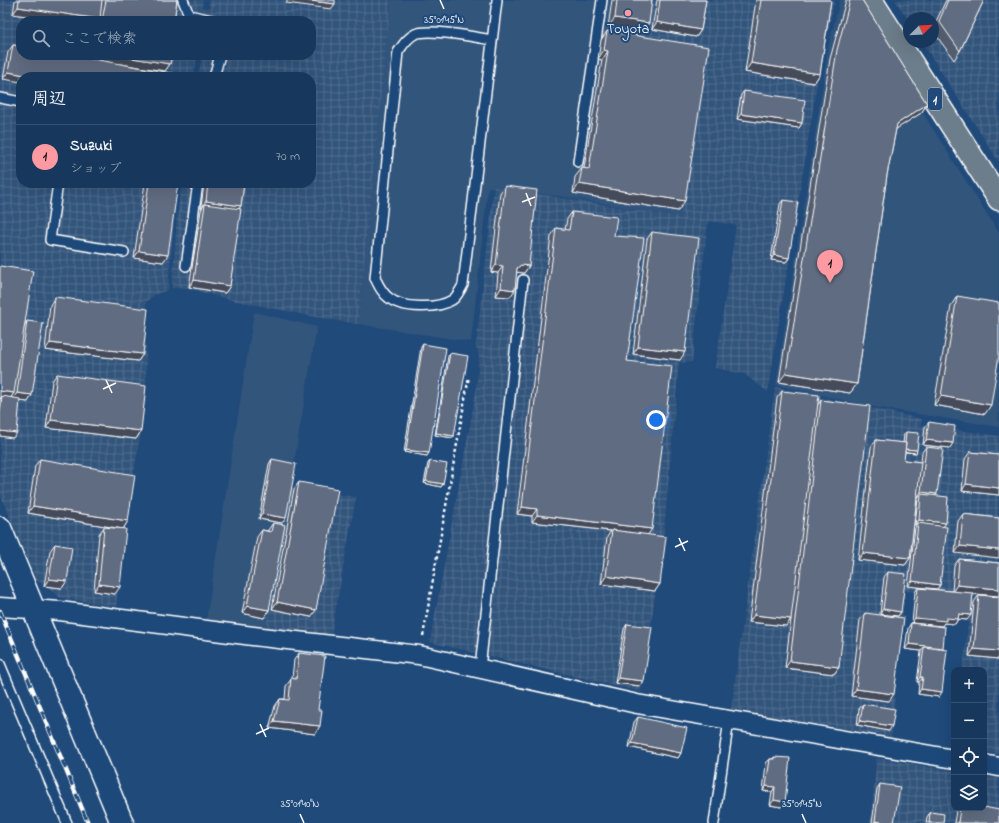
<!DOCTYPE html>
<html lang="ja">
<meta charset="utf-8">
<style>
:root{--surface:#17385c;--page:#244365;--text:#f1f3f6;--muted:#9eacbb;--line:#365272;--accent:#ff9aa2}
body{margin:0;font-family:"Indie Flower","Klee One",sans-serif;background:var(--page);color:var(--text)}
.controls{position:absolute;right:12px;bottom:12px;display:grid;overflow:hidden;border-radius:8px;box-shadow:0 4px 16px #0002}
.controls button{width:36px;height:36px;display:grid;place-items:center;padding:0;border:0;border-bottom:1px solid var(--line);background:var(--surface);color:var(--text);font:20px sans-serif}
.compass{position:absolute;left:903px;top:12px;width:36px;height:36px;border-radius:50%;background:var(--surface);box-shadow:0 4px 16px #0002;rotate:66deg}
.you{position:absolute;left:656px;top:420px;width:14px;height:14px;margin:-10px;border:3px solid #fff;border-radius:50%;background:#1a73e8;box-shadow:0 0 0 6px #1a73e833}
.badge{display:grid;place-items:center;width:26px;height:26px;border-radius:50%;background:var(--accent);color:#111;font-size:13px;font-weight:700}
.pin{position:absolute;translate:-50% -33px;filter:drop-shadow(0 1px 2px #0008)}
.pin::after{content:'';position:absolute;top:21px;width:14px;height:12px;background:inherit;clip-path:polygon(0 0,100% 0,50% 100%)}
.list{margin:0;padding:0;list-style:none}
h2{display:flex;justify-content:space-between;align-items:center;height:52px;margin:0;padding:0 16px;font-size:17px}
h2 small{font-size:13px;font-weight:400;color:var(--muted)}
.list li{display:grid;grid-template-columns:26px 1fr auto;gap:12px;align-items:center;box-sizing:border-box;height:64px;padding:0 16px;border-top:1px solid var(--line)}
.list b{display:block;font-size:15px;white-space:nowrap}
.list p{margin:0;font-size:13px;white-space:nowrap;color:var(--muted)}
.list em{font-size:13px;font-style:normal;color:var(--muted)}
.icon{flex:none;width:22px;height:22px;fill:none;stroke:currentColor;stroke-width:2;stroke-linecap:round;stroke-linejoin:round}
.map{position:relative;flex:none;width:999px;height:823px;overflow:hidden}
.search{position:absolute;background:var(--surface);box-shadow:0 4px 16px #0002;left:16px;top:16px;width:300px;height:44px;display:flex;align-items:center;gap:10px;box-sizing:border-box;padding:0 14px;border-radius:16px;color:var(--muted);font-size:15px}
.panel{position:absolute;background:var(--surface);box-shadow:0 4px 16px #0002;left:16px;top:72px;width:300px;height:116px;border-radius:16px}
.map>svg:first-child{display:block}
</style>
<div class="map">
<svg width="999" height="823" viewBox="0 0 999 823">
<defs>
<pattern id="industrial-grid" width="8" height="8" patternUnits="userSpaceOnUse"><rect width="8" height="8" fill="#33547c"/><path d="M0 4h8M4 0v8" fill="none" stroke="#526e90"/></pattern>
</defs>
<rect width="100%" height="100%" fill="#1f4a7a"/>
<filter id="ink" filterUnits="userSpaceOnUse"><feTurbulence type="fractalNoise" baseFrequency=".025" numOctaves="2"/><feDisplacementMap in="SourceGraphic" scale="8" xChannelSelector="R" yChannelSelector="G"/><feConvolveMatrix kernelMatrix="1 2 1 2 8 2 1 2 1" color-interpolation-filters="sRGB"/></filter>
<g filter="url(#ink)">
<g fill="#33547c">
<polygon points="391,0 650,0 706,54 680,217 565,197 488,187 471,342 358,324"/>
<polygon points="840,0 851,0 999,233 999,427 868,406 776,385 829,44"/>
<polygon points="254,312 317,327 266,628 206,621"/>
</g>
<g fill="url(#industrial-grid)">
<polygon points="0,0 203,0 202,8 209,8 209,0 391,0 358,324 320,318 227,299 187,288 172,288 177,216 182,183 311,183 311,77 198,77 202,55 311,55 311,21 21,21 21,55 197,55 194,77 21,77 21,183 177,183 168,290 154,295 146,302 146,400 124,534 116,606 61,598 36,580 0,494"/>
<polygon points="650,0 835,0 820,65 768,392 744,374 715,368 736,225 708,221 692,362 679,363 663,542 641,692 430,642 476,392 479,356 476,346 494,187 680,217 706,54 643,43"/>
<polygon points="895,0 999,0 999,162 922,42 933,42 933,18 909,18 909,21"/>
<polygon points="775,387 922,419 921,425 999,436 999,754 984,752 984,670 963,670 971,597 905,591 891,738 830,726 731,711"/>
<polygon points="290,487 356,497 331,635 266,628"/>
<polygon points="877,758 954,771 954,808 984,808 984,776 999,778 999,823 870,823"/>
</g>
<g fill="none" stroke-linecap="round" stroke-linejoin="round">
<defs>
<g id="service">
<polyline points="183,0 189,15 216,21"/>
<path d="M492,40C475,37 429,28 415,34C407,38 403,45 398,52L375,278C379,286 382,293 389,298C402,309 438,309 452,300C457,297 460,290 463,285L497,0"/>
<polyline points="214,77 220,55"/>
<polyline points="0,98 21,102"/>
<polyline points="578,162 602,0"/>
<polyline points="58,183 50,240 124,252"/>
<polyline points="186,266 198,183"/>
<polyline points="0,664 67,823"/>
<polyline points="480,668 523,280"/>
<polyline points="714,823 729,720"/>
</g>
<g id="minor">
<polyline points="0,607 60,611 253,636 419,655 637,704 954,759"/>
<polyline points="984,764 999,767"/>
</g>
<polyline id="tertiary" points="0,528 122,823"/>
<polyline id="trunk" points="871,0 999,199"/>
</defs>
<use href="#service" stroke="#fff" stroke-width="12"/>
<use href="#minor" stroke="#fff" stroke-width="21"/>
<use href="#tertiary" stroke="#fff" stroke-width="25"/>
<use href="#trunk" stroke="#fff" stroke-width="25"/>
<polyline stroke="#fff" stroke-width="2.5" stroke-dasharray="3 3" stroke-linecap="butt" points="423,636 469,376"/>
<use href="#service" stroke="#1f4a7a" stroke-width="9"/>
<use href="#minor" stroke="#1f4a7a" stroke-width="18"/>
<use href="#tertiary" stroke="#1f4a7a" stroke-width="22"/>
<use href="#trunk" stroke="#6c7d8b" stroke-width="22"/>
<defs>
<polyline id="rail" points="0,611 88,823"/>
</defs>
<use href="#rail" stroke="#fff" stroke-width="4.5"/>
<use href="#rail" stroke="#1f4a7a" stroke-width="3" stroke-dasharray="9" stroke-linecap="butt"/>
</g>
<g fill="#535d6f" stroke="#fff">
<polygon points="15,0 177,0 174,21 58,21 13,14"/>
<polygon points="612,0 652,0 643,32 608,27"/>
<polygon points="657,0 706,0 701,30 696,37 652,29"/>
<polygon points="756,0 831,0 820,74 814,83 745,72"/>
<polygon points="846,0 862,0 927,104 921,113 896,129 887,175 857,384 850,393 779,382 830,59"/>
<polygon points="946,0 984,0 960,51 954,60 933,31 933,28"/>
<polygon points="607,31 678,211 573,193 575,177 582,168 584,168 602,60 598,59 601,40"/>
<polygon points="13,45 89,58 89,55 172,55 170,64 165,71 137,67 3,79 8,52"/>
<polygon points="744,91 802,123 799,128 737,119 741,95"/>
<polygon points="145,183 178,183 163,262 134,258"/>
<polygon points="204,183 244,183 241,206 239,208 230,286 225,293 189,287 201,211 202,208 201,208"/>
<polygon points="505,186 529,266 524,273 517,272 510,297 496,296 498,273 491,272 500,193"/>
<polygon points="783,200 789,258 786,262 771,260 780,204"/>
<polygon points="572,212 614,236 627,361 648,534 660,584 655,591 601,584 607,537 611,531 532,522 532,516 517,514 551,236 556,228 565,230 567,219"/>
<polygon points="652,232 680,360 633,354 647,239"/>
<polygon points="957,296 985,414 934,405 951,306"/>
<polygon points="55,297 143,354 138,361 45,350 50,305"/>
<polygon points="27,321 28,402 20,401 13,438 0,436 0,399 25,324"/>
<polygon points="423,344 427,456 404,452 421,347"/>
<polygon points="450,353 454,436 453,438 435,435 448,356"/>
<polygon points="57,374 141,431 136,439 46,428 52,381"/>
<polygon points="782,391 817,406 821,400 839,667 834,674 785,668 791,619 786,626 749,622 777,398"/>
<polygon points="929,422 950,448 923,445 925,427"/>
<polygon points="906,432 916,453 905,452 904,460 921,462 922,452 926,447 936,496 946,523 943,526 940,585 937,589 908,586 915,528 917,525 915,525 918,499 919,497 917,497 910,558 905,565 858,560 871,447 876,440 903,443 904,434"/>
<polygon points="970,452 999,455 999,495 962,491 965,459"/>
<polygon points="40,459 128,521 123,529 28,513 35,466"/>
<polygon points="272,459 282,523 259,519 269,464"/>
<polygon points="430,461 443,484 441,487 424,483 428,463"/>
<polygon points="299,482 311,617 272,609 294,489"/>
<polygon points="963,514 999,518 955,553 958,521"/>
<polygon points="273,523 269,610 264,618 242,613 257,537 262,530 268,531 268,530"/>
<polygon points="104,527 115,594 94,591 99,534"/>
<polygon points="55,544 67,581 62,588 44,586 50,551"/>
<polygon points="959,559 999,563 999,596 973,594 967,620 958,619 955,624 944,623 942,626 912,623 915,592 918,588 952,591 954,566"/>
<polygon points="888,572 901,612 898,616 880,614 884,577"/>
<polygon points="979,595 999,659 969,656 974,602"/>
<polygon points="865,613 889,701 851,696 860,620"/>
<polygon points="911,623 943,648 942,650 939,697 918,694 919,682 917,682 921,652 921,651 905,649 908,628"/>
<polygon points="627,624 644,681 640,686 615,683 624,629"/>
<polygon points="299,653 315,734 269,728 275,706 280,699 285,699 286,686 292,678 294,660"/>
<polygon points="863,704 889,731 857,725 859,709"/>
<polygon points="638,717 681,753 678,758 629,747 634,722"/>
<polygon points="774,757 785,802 781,807 770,805 772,792 763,791 766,763 770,759 773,759"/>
<polygon points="880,784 894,823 872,823 877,789"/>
<polygon points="958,808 984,808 999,823 954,823 956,811"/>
<polygon points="930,812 943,823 926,823 927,817"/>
</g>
<g fill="#444c5a" stroke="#fff">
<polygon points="288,0 303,0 335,4 331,9 286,3"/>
<polygon points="18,7 100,19 98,21 58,21 13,14"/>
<polygon points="615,18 649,23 643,32 608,27"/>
<polygon points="657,22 701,30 696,37 652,29"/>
<polygon points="604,50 608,51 602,60 598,59"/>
<polygon points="91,55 113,55 170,64 165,71 88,59"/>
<polygon points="751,63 820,74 814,83 745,72"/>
<polygon points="8,72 37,77 21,77 21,82 3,79"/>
<polygon points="927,104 921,113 890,133 897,124"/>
<polygon points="741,114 802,123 799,128 737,119"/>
<polygon points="579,184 685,201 678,211 573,193"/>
<polygon points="206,201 241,206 236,213 205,204 202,208 201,208"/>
<polygon points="139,251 168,255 163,262 134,258"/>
<polygon points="774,255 789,258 786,262 771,260"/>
<polygon points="496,265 503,266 498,273 491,272"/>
<polygon points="521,265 529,266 524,273 516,272 517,268"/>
<polygon points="194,280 230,286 225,293 189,287"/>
<polygon points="501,288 515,290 510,297 496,296"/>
<polygon points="50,343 143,354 138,361 45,350"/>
<polygon points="638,347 685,352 680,360 633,354"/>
<polygon points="786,373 857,384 850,393 779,382"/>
<polygon points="0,391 14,393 9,400 2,396 0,399"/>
<polygon points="17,393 32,395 28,402 12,400"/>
<polygon points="941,396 991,405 985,414 934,405"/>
<polygon points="51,420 141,431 136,439 46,428"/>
<polygon points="0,431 17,433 13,438 0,436"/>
<polygon points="436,433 454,436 453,438 435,435"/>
<polygon points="926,440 953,443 950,448 923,445"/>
<polygon points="904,449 917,450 916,453 902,451"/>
<polygon points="406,450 429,453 427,456 404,452"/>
<polygon points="426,481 443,484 441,487 424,483"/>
<polygon points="966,484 999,488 999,495 962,491"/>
<polygon points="921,492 937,494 934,499 921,494 919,497 917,497"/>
<polygon points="33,506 128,521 123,529 28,513"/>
<polygon points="522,507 537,509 532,516 517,514"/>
<polygon points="262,514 286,518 282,523 259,519"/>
<polygon points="537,515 652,529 647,536 612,530 611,531 532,522"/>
<polygon points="919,520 946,523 942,528 918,523 917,525 915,525"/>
<polygon points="960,546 999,550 999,558 955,553"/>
<polygon points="863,553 910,558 905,565 858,560"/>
<polygon points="606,576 660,584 655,591 601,584"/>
<polygon points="49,579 67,581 62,588 44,586"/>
<polygon points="912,581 940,585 937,589 908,586"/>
<polygon points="99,584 120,587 115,594 94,591"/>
<polygon points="957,585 999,589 999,596 952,592"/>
<polygon points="277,602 316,610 311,617 272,609"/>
<polygon points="247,606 269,610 264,618 242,613"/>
<polygon points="883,609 901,612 898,616 880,614"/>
<polygon points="959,614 971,615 967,620 956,619 958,619 955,624 944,623 942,626 912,623 915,618"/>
<polygon points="754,615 791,619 786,626 749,622"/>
<polygon points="909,644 943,648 940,653 924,647 921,651 905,649"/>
<polygon points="974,649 999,651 999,659 969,656"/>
<polygon points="790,661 839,667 834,674 785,668"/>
<polygon points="920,677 923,677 919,682 917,682"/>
<polygon points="618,678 644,681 640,686 615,683"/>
<polygon points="856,689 894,694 889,701 851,696"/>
<polygon points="921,689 942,692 939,697 918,694"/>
<polygon points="274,721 320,726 315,734 269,728"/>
<polygon points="860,721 892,726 889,731 857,725"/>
<polygon points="632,743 681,753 678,758 629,747"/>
<polygon points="766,786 775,787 772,792 763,791"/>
<polygon points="774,800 785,802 781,807 770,805"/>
<polygon points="875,821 886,823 874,823"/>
</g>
<g fill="#616c81" stroke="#fff">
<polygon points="19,0 102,0 100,19 18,7"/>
<polygon points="106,0 177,0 174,21 102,21"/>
<polygon points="303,0 335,0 335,4"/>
<polygon points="617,0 652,0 649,23 615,18"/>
<polygon points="660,0 706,0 701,30 657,22"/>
<polygon points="761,0 831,0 820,74 751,63"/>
<polygon points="850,0 862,0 927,104 897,124 887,175 857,384 786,373 837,50"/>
<polygon points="948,0 984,0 960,51 939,21"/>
<polygon points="607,31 709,47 685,201 579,184 582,168 589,169 608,51 604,50"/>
<polygon points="13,45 21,46 21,55 70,55 177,74 176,77 37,77 8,72"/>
<polygon points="113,55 172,55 170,64"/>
<polygon points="744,91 805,100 802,123 741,114"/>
<polygon points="149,183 178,183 168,255 139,251"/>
<polygon points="208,183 244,183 241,206 206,201"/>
<polygon points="505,186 537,190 529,266 521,265 517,268 515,290 501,288 503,266 496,265"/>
<polygon points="783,200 798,202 789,258 774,255"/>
<polygon points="205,204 241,209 230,286 194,280"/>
<polygon points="572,212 617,217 614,236 644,238 627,361 672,366 652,529 537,515 537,509 522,507 556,228 569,230"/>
<polygon points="652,232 699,238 685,352 638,347"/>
<polygon points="0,266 33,271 14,393 0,391"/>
<polygon points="957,296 999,303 999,355 991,405 941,396"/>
<polygon points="55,297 148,309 143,354 50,343"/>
<polygon points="27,321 43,323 32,395 17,393"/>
<polygon points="423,344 446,348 429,453 406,450"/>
<polygon points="450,353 468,356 454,436 436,433"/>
<polygon points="57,374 146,386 141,431 51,420"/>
<polygon points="782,391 819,395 791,619 754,615"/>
<polygon points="2,396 20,399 17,433 0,431 0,413"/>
<polygon points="821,400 870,406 839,667 790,661"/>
<polygon points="929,422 955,426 953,443 926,440"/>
<polygon points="906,432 919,433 917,450 905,449 906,443 905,443"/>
<polygon points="876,440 906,443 904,460 921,462 910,558 863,553"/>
<polygon points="926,447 943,449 937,494 921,492"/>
<polygon points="970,452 999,455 999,488 966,484"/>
<polygon points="40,459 135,475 128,521 33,506"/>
<polygon points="272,459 296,464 286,518 262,514"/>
<polygon points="430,461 447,464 443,484 426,481"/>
<polygon points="299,482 338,489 316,610 277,602"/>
<polygon points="921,494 948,497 946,523 919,520"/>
<polygon points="963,514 999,518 999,550 960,546"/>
<polygon points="273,523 285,525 269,610 247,606 262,530 271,532"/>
<polygon points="918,523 947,527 940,585 912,581"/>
<polygon points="104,527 126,529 120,587 99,584"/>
<polygon points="612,530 666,537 660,584 606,576"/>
<polygon points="55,544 72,547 67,581 49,579"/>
<polygon points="959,559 999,563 999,589 957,585"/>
<polygon points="888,572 906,574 901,612 883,609"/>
<polygon points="918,588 973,593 971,615 959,614 958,619 946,618 946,621 915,618"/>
<polygon points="979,595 999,597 999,651 974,649"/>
<polygon points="865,613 904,618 894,694 856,689"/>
<polygon points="911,623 945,627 943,648 909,644"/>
<polygon points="627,624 652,627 644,681 618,678"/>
<polygon points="924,647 947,650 942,692 921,689 923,677 920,677"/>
<polygon points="299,653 325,656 318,710 322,710 320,726 274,721 280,699 289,700 291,678 296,679"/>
<polygon points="863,704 895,709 892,726 860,721"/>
<polygon points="638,717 687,728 681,753 632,743"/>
<polygon points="774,757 790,758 785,802 774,800 775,787 766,786 770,759 774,759"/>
<polygon points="880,784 900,787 894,823 886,823 875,821"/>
<polygon points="984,807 999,810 999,823 958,823 960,808 984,808"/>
<polygon points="930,812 944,814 943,823 929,823"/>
</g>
</g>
<path fill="none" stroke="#fff" stroke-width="1.5" d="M440,0L444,9M526,193L531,206M522,202L535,197M106,380L112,393M103,389L116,383M679,538L685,551M675,547L688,541M260,724L266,737M256,734L269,728M300,814L304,823M802,814L806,823"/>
<circle fill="#ff9aa2" stroke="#1f4a7a" stroke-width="1.5" cx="628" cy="13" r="4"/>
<g text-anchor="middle" stroke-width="4" stroke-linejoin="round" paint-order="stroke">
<rect fill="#1f4a7a" stroke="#bcc9d7" stroke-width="1" x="928" y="88" width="14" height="22" rx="3"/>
<g font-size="13" font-weight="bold" fill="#fff">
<text x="935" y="104">1</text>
</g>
<g font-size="14" fill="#fff" stroke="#1f4a7a">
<text x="628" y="33">Toyota</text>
</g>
</g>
<g font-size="10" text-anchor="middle" fill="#fff" stroke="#1f4a7a" stroke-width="4" stroke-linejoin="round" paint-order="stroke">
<text x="444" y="23">35°01'45"N</text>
<text x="300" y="807">35°01'40"N</text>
<text x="802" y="807">35°01'45"N</text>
</g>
</svg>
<div class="controls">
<button>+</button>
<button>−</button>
<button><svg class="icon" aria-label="locate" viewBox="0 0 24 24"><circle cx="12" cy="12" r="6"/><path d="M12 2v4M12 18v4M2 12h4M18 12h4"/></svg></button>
<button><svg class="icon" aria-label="layers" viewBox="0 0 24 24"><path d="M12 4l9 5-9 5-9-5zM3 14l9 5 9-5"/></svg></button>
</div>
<svg class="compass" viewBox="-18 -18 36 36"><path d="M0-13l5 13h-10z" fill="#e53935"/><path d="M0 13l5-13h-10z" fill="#9eacbb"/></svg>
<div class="you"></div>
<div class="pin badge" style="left:830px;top:283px">1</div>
<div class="search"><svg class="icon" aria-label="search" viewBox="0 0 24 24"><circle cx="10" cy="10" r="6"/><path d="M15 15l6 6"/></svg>ここで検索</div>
<section class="panel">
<h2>周辺<small></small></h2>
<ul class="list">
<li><span class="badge">1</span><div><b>Suzuki</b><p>ショップ</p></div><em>70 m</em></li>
</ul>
</section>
</div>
